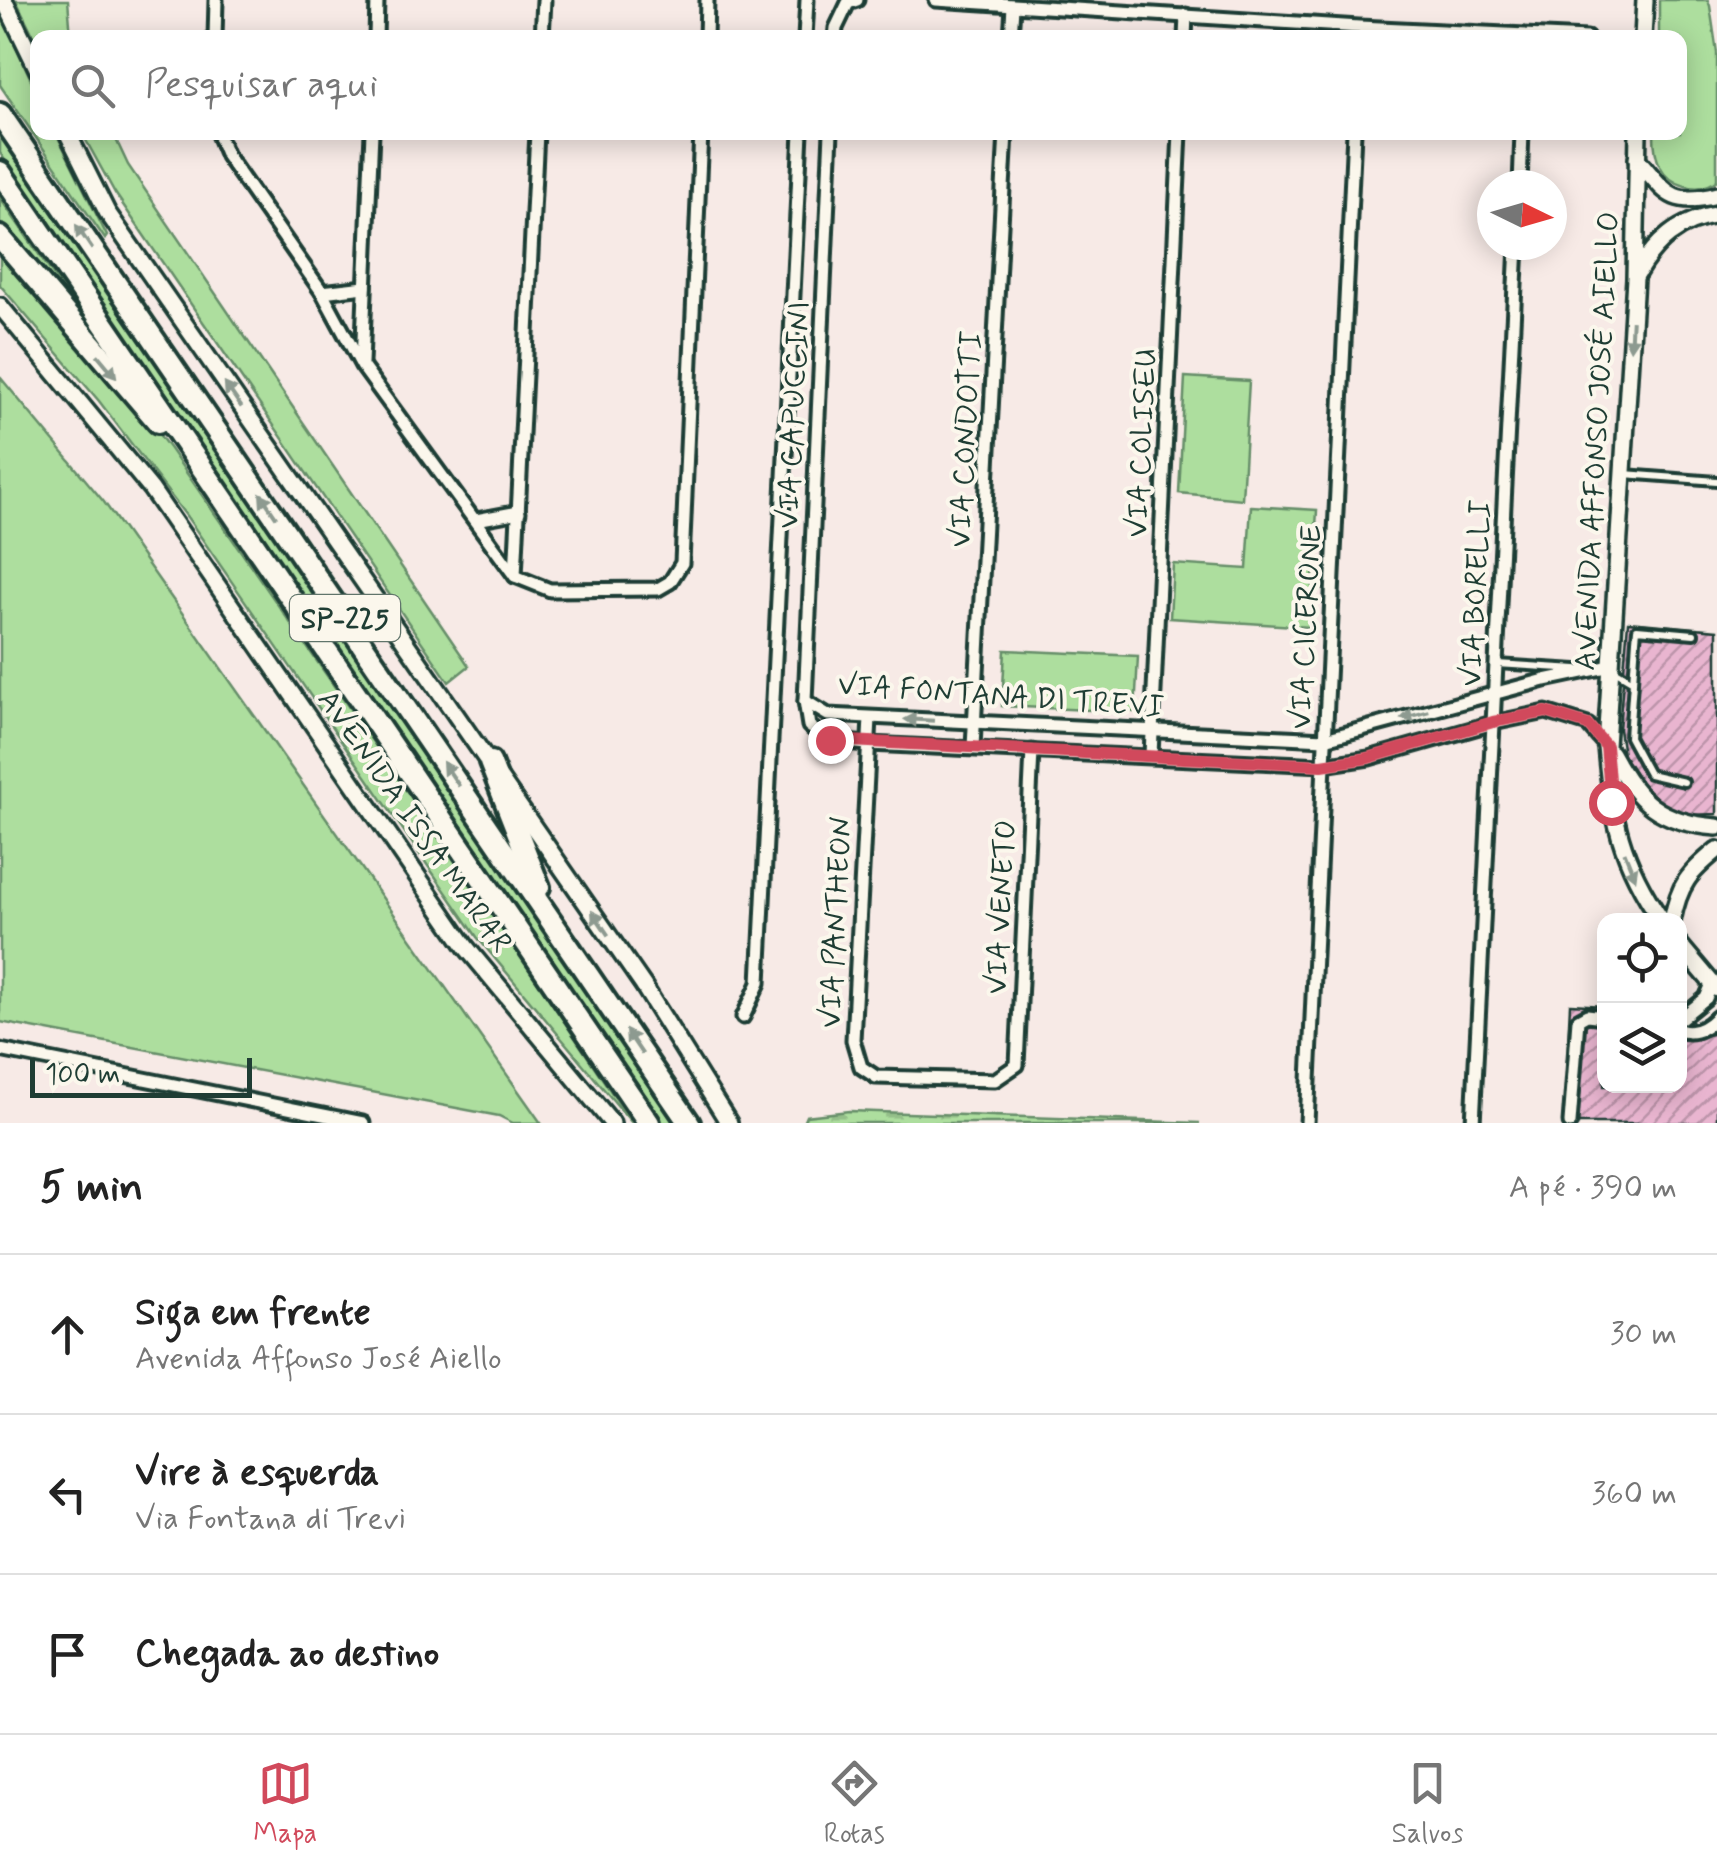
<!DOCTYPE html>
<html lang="pt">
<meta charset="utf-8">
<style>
:root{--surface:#fff;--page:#f6f6f6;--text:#222;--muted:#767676;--line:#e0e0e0;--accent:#d1495b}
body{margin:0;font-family:Mynerve,sans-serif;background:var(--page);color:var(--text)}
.controls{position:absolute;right:30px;bottom:30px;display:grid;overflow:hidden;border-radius:20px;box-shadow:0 5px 25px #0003}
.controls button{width:90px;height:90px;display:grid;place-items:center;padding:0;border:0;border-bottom:2px solid var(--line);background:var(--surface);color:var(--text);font:50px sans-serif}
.compass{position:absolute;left:1477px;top:170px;width:90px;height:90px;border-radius:50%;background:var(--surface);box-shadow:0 5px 25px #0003;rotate:95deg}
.scale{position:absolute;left:30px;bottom:25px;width:222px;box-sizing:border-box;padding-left:10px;border:5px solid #1f3d34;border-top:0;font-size:28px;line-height:35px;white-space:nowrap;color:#1f3d34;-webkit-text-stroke:8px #fbf7ec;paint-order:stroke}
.stop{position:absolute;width:30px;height:30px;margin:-22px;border:8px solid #d1495b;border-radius:50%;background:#fff}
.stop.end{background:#d1495b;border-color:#fff;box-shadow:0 2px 10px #0008}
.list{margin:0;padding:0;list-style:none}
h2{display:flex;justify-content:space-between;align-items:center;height:130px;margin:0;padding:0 40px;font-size:42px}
h2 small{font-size:32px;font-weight:400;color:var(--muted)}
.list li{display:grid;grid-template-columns:65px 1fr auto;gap:30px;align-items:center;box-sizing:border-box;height:160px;padding:0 40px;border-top:2px solid var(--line)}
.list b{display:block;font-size:38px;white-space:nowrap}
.list p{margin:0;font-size:32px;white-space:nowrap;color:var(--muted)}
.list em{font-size:32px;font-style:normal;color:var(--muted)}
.icon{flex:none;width:55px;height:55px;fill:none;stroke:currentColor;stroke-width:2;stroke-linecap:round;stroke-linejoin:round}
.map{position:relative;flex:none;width:1717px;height:1123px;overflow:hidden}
.search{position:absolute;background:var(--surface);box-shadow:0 5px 25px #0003;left:30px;right:30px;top:30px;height:110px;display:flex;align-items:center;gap:25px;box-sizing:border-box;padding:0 35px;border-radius:20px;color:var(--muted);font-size:38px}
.sheet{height:610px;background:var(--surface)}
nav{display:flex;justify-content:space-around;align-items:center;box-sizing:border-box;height:140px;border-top:2px solid var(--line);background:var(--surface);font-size:28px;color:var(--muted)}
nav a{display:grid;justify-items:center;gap:5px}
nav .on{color:var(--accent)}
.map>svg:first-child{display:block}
</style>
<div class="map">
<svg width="1717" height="1123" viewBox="0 0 1717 1123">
<defs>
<pattern id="forest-firs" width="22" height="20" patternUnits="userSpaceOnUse" patternTransform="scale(2.5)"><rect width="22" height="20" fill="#adde9e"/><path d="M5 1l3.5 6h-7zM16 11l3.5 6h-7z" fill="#94bf89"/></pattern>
<pattern id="building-hatch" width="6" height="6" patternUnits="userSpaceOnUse" patternTransform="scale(2.5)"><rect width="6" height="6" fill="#e9b5d0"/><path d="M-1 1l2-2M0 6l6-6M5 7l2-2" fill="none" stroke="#bc94aa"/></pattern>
</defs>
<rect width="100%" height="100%" fill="#f7eae6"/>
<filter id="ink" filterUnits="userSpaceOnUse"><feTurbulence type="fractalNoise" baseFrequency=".01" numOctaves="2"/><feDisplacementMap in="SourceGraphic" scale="20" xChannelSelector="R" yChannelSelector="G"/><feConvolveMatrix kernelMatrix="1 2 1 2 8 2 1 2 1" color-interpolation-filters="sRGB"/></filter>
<g filter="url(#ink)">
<g fill="#adde9e" stroke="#668e69" stroke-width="2.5">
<polygon points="16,0 68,0 71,37 38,38 37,43"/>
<path d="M1659,0H1708L1710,6L1717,53V180C1700,195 1670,186 1660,166C1655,156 1654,143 1654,133L1680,132V38L1659,37Z"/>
<polygon points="0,11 37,93 38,132 56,133 107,236 105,239 0,85"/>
<polygon points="0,128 679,1123 660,1123 0,153"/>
<polygon points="82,133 113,133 128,165 469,666 449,682 115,193"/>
<polygon points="0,198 81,315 79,317 0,223"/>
<polygon points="0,249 146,417 170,449 503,930 632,1123 477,937 187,517 99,401 0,285"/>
<polygon points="0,377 104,502 541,1123 513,1123 499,1116 0,1022"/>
<polygon points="1185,377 1249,381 1242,499 1179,493"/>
<polygon points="1251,506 1317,510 1310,627 1170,618 1173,564 1247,569"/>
<polygon points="1005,650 1138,656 1135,712 1002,706"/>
</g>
<polygon fill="url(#forest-firs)" stroke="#668e69" stroke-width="2.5" points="849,1111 1200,1123 803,1123 806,1116"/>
<g fill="url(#building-hatch)" stroke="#1f3d34" stroke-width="2.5">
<polygon points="1628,622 1717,630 1717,814 1686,815 1666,807 1642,784 1623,755 1619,729"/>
<polygon points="1570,1004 1604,1006 1604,1086 1680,1086 1680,1035 1688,1039 1717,1033 1717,1123 1564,1123"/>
</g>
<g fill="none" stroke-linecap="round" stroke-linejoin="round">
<defs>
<g id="lane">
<polyline points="1624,474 1717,481"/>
<polyline points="1497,664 1577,669"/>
<polyline points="1613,669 1633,681"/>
<polyline points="1684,782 1649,774 1629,737 1636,640 1637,629 1694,634"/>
</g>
<g id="street">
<polyline points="936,0 1359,27 1587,38"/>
<polyline points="215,38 216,0"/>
<polyline points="376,38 377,0"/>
<polyline points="542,38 544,0"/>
<polyline points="706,38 707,0"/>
<polyline points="805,38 807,0"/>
<polyline points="835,38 836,28 848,3 857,0"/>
<polyline points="1011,38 1013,6"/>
<polyline points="1185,38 1186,15"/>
<polyline points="217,132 227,156 322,292 362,366 515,576 550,590 658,589 670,582 682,563 701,132"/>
<polyline points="831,132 805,701 809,726 830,741 869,744 1323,765 1369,758 1493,723 1546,712 1588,725 1606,746"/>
<polyline points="1520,185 1522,132"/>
<polyline points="322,292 365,287"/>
<polyline points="362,363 372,132"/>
<polyline points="476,520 519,512"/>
<polyline points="515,576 537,132"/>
<polyline points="805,701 828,715 1325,739 1545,680 1611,666"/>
<polyline points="870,718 853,1040 861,1067 876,1077 995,1080 1017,1065 1032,751"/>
<polyline points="973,747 1006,132"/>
<polyline points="1151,755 1180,132"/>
<polyline points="743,1017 759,983 801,132"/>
<polyline points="1680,1019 1706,998 1712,984"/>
<path d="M1680,1030C1694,1036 1707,1027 1717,1017"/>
<polyline points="0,1050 363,1123"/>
<polyline points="1307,1123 1354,132"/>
<polyline points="1473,1123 1517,245"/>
<polyline points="1570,1123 1578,1020 1587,1015 1604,1017"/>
</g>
<g id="secondary">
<polyline points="4,0 38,70"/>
<polyline points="1643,38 1645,0"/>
<polyline points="67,132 107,212 643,985 729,1123"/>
<path d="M1638,132L1635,278L1606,746C1612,818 1620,860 1662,921"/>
<path d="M1637,159C1666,192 1670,207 1717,195"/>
<path d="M1636,275C1655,242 1678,221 1717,215"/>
<polyline points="0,306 151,489 466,947 612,1123"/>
<path d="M1611,753C1637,802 1660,823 1717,827"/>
<path d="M1672,921C1679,884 1689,873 1717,850"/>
<polyline points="1680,945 1717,989"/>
</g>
<g id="highway">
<polyline points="0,114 689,1123"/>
<polyline points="0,172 649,1123"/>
<polyline points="0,237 158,422"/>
<polyline points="490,762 539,887"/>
</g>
</defs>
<use href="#lane" stroke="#1f3d34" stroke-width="14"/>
<use href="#street" stroke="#1f3d34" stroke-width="19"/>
<use href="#secondary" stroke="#1f3d34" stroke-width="22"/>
<use href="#highway" stroke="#1f3d34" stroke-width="28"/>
<use href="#lane" stroke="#fbf7ec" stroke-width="6"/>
<use href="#street" stroke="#fbf7ec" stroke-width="11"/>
<use href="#secondary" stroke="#fbf7ec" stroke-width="15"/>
<use href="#highway" stroke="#fbf7ec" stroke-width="20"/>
</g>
<defs><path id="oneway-solid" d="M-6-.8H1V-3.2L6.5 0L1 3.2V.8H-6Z" transform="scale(2.5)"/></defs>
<g fill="#8d9a90">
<use href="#oneway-solid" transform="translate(84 237) rotate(-124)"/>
<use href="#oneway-solid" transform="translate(1631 335) rotate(93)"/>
<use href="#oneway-solid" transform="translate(107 366) rotate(50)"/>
<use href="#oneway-solid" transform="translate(233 395) rotate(-125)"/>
<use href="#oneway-solid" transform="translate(268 505) rotate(-124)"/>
<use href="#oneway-solid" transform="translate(1415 715) rotate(165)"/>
<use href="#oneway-solid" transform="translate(919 720) rotate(-177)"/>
<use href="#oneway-solid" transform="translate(451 774) rotate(-124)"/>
<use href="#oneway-solid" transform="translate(1630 866) rotate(68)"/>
<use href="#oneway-solid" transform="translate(600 923) rotate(-124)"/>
<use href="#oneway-solid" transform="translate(634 1042) rotate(-124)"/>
</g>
</g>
<g fill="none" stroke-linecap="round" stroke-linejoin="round" filter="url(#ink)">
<polyline stroke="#d1495b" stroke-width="12" points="830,740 1322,765 1368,758 1493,722 1546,712 1588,725 1606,746 1611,802"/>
</g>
<g text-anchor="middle" stroke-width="8" stroke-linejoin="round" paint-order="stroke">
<rect fill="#fbf7ec" stroke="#61756b" stroke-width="2.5" x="290" y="595" width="110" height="46" rx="8"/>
<g font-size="28" font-weight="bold" fill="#1f3d34">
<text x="345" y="628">SP-225</text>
</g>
<g font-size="30" fill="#1f3d34" stroke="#fbf7ec">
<text transform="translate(793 415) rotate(-87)" y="10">VIA CAPUCCINI</text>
<text transform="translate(965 439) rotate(-87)" y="10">VIA CONDOTTI</text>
<text transform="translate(1596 441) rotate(-87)" y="10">AVENIDA AFFONSO JOSÉ AIELLO</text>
<text transform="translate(1141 443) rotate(-87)" y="10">VIA COLISEU</text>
<text transform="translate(1475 593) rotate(-87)" y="10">VIA BORELLI</text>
<text transform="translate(1305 627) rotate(-87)" y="10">VIA CICERONE</text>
<text transform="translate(1001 695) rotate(4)" y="10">VIA FONTANA DI TREVI</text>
<text transform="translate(415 821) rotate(55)" y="10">AVENIDA ISSA MARAR</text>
<text transform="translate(1000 907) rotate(-87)" y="10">VIA VENETO</text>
<text transform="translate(835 922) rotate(-87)" y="10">VIA PANTHEON</text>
</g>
</g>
</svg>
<div class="controls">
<button><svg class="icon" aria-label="locate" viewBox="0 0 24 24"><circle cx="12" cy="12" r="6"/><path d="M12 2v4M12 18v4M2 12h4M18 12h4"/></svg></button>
<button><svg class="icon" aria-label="layers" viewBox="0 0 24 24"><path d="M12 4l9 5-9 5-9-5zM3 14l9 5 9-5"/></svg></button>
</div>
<svg class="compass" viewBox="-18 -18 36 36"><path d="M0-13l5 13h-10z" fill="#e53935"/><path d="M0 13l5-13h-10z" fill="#767676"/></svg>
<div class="scale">100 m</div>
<div class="stop" style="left:1611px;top:802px"></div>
<div class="stop end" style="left:830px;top:740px"></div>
<div class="search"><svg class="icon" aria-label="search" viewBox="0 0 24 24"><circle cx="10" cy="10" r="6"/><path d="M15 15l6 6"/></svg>Pesquisar aqui</div>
</div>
<section class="sheet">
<h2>5 min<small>A pé · 390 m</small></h2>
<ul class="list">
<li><svg class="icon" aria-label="ahead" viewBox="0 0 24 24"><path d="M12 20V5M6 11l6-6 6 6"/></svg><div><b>Siga em frente</b><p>Avenida Affonso José Aiello</p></div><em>30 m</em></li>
<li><svg class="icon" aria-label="left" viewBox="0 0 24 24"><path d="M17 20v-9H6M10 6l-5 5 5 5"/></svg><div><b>Vire à esquerda</b><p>Via Fontana di Trevi</p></div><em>360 m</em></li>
<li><svg class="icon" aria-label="arrive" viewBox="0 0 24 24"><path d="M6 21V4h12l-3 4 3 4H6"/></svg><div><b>Chegada ao destino</b></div></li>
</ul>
</section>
<nav>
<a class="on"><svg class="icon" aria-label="map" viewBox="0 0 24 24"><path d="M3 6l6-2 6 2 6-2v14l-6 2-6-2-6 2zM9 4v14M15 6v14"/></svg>Mapa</a>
<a><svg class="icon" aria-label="directions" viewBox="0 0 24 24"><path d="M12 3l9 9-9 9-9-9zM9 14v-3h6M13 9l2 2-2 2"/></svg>Rotas</a>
<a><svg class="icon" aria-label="saved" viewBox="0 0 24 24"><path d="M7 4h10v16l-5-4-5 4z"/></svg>Salvos</a>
</nav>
